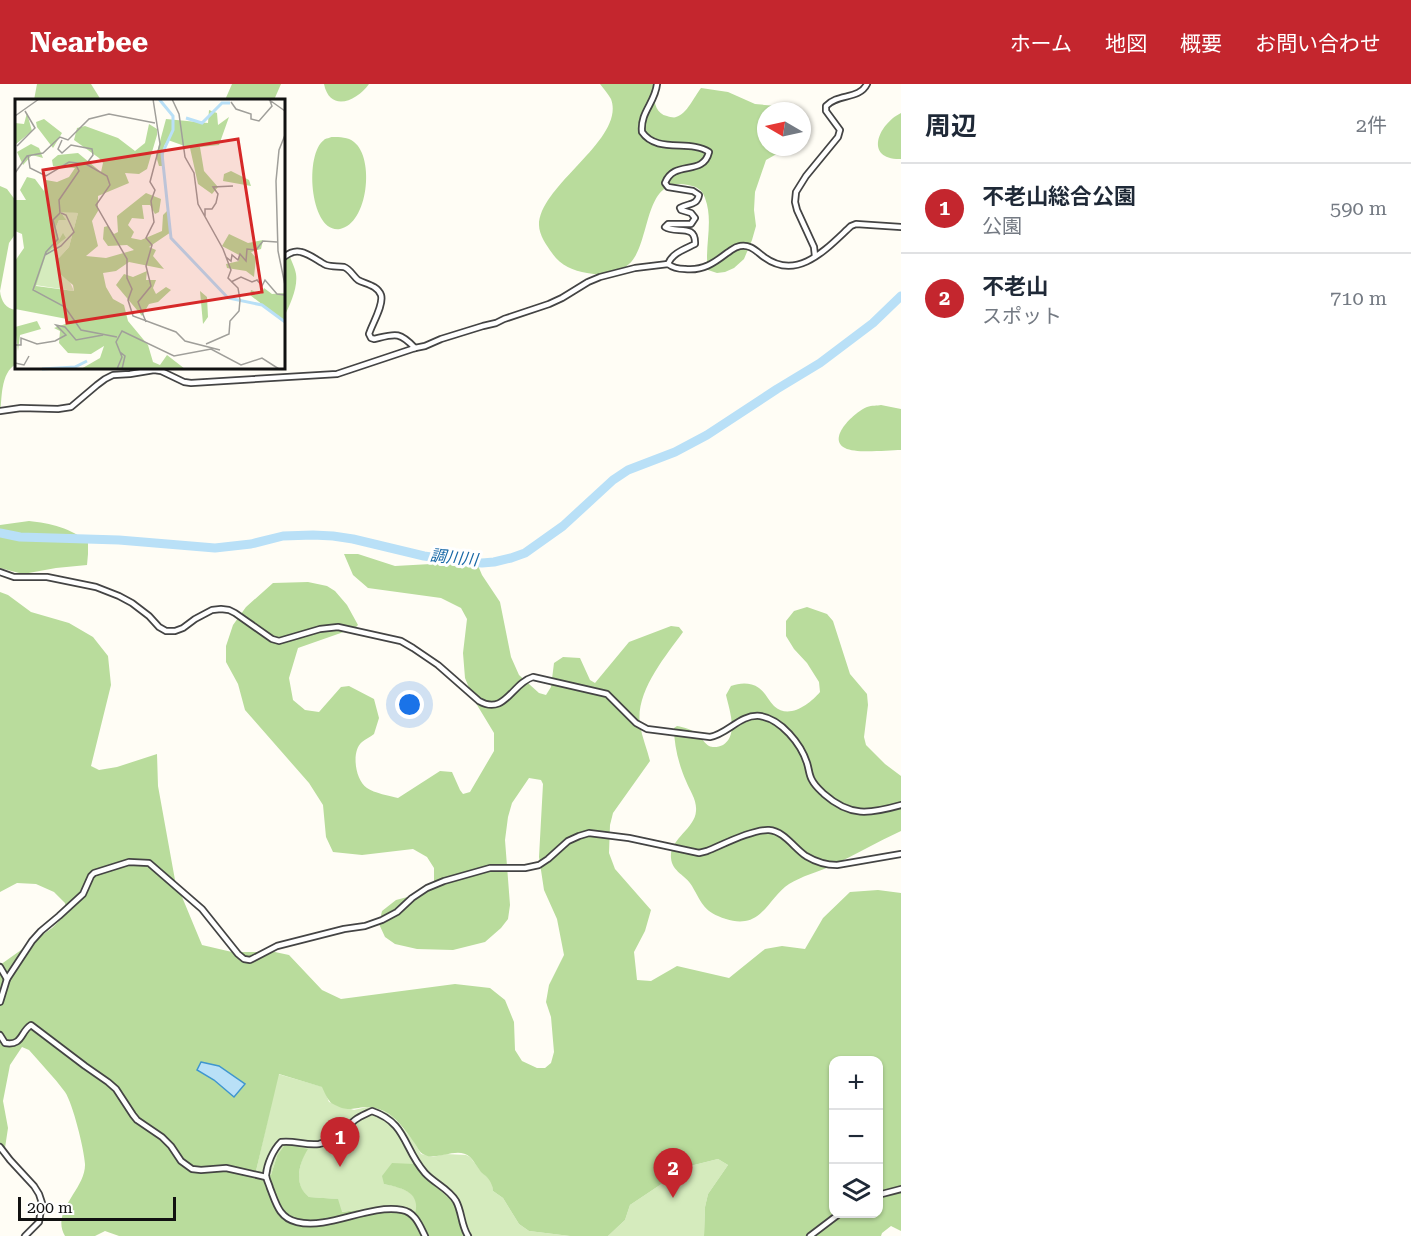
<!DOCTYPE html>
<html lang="ja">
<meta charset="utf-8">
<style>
:root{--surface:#fff;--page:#f6f6f7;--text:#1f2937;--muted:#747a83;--line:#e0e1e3;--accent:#c4262e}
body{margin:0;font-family:"Roboto Serif","Noto Sans JP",serif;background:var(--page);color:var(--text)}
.controls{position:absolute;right:18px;bottom:18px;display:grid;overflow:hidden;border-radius:12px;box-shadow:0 2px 4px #0004}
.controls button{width:54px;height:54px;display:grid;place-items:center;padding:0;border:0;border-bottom:2px solid var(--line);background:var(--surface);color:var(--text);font:30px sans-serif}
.compass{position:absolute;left:757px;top:18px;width:54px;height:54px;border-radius:50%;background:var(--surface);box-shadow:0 2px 4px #0004;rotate:279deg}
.scale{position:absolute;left:18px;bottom:15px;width:158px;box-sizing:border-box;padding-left:6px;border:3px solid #111;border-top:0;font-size:16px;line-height:21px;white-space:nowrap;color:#111;-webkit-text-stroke:4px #fff;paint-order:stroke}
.you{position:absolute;left:410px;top:621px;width:21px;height:21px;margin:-15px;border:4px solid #fff;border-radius:50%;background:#1a73e8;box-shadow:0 0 0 9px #1a73e833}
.badge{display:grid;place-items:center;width:39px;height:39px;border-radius:50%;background:var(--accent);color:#fff;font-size:20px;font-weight:700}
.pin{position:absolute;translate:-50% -50px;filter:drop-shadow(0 2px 3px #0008)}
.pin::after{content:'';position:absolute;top:32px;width:21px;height:18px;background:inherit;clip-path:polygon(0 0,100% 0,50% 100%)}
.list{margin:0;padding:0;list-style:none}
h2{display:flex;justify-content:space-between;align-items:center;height:78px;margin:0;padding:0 24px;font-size:26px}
h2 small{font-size:20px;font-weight:400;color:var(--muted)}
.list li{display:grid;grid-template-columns:39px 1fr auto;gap:18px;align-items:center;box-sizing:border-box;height:90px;padding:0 24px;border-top:2px solid var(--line)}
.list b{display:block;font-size:22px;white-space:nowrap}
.list p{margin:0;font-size:20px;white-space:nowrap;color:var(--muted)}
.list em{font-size:20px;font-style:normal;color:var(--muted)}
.icon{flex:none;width:33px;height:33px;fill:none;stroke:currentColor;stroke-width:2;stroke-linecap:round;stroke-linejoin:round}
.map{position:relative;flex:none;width:901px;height:1152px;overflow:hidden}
header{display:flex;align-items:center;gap:36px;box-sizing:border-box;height:84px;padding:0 30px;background:var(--accent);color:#fff}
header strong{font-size:28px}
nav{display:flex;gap:33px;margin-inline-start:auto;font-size:21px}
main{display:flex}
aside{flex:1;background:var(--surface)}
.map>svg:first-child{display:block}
</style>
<header>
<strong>Nearbee</strong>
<nav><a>ホーム</a><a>地図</a><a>概要</a><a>お問い合わせ</a></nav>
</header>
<main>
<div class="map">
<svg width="901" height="1152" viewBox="0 0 901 1152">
<rect width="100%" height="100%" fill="#fffdf5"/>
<g fill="#d5ebbd">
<path d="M278,990L323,1003L329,1018L354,1026L367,1023L374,1024L386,1028L393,1033L413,1056L421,1070L433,1073L445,1070L466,1071L470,1073L480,1086L492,1098L493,1107L503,1114L519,1140L529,1147L570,1152H463L422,1090L414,1080L384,1100C396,1102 415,1106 417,1120C418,1124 416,1127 415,1130L403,1123L393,1121L341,1128L337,1115L309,1113C293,1102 299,1080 307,1065L277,1072L271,1091L256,1087Z"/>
<polygon points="718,1075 728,1081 708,1110 705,1123 704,1152 608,1152 625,1136 630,1121 672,1093 690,1082"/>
</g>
<g fill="#b9dc9c" fill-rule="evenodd">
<polygon points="37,0 91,0 101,16 34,16"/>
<polygon points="232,0 281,0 274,16 225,16"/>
<path d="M324,0H369C357,17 330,29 324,0Z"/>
<path d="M600,0H655C653,11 653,29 667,32C669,33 675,34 676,33C687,30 694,13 701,4L728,8L755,20L776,22L798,27H766V63H789L766,76L755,108L754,126L756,142L752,156L744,175L734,184L725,188L717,189L708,186C704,162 714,138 705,114C702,105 697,103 688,101C642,91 652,160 629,180C617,191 602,192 587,189C573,187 560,181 552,169C547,162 539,151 539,141C539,101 626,55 611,15C608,10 604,5 600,0Z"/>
<path d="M901,29V75C864,76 877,41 901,29Z"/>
<path d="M332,53C340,53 348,53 354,58C375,74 368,140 340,145C310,150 304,70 324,56C324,55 332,53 332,53Z"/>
<path d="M0,102L7,105L16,117V149L9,159L0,207C1,217 6,225 16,226V280C0,289 2,316 0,332Z"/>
<path d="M284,167L289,170C291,177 295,183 296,190C298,204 290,221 284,233Z"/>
<path d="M881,321L901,325V366C887,366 856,370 845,364C826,354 856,327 867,323C872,321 877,322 881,321Z"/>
<path d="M29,437C50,439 72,444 88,459V470L87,481L56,484L23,490L0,484V441Z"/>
<path d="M344,470H358L395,482L431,480L474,472L482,491L500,518L511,573L519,591L539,609L546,611L551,603L554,579L563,573L580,574L590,596L595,599L629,558L671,542L679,543L683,548C665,573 635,608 640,641C642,653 647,665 650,677L613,729L610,741L609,769L615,785L651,826L645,847L634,868L637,896L651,897L677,882L729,894L765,865L782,862L805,865L823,834L850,808L878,806L901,809V1147L891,1142L882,1149L881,1152H704L705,1123L708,1110L728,1081L718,1075L690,1082L672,1093L630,1121L625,1136L608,1152H570L529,1147L519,1140L503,1114L493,1107C492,1097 488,1094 481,1088C477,1083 474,1077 470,1073C458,1062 437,1077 425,1071C419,1069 417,1062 413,1057C406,1047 396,1033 384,1027C379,1025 372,1023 366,1023C352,1024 349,1028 335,1021C331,1019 331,1019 328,1015C326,1012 324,1007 322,1003L279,990L256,1087L271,1091L277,1072L284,1062L288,1061L308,1065C299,1079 293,1101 309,1113L338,1115L342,1128L393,1121L403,1123L415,1130C421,1108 402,1104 384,1100L382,1092L392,1079L414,1080L422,1090L455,1120L463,1152H119L105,1147L95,1152H65C50,1127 86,1105 85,1080C84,1065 73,1020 65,1008C54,993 41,980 29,966L22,963L10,981L3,1017L8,1044L5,1064L0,1070V881L52,844L67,829L65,819L54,808L36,800L17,799L0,808V508L8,511L31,528L69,539L93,553L108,572L111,601L91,682L99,686L117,683L157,670L158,702L175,796L202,861L232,868H275L289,871L322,906L341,915L455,900L490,904L505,916L514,938L515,966L522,977L537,984H545L551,979L554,968L551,933L546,918L549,901L564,871L557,835L544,806L539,773L543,700L541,696L529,694L512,719L508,733L505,756L510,821L508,835L501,844L485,858L453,866L417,865L395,860L385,853L379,840L382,827L396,816L423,809L434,800V784L427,773L413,765L362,771L333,768L326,753L323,721L309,699L245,626L238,600L226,578V562L233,541L246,523L273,499L308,498L327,502L335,507L347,521L358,541L355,544L298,564L289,594L293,616L305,626L319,628L341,603L349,602L374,615L379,634L374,650C371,653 365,655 362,658C351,667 355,696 367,704C374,709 390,712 398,714L440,687L452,688L460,706L463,710L470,708L494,667V649L474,616L465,594L463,569L467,535L461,524L441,514L368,504L353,491ZM834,976H878V1130H834Z"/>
<path d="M807,523L827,530L833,537L850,590L867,610L868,621L864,653L866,661L885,680L901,692V747C877,758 855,771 831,782C818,788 802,792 789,800C773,810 764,835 745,837C739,838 732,837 726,835C704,828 703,821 692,802C686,791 672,788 671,774C669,755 695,745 696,727C697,716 690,707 686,697C679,681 674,662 674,644L677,642C684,643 693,646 699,651C702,654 705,660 709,662C713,664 719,663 723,661C739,651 729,625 726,611L731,602C740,599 750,598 759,604C765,608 769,617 774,622C789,636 810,620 820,608L819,598L807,579L794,565L786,552V537L794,527Z"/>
</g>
<polygon fill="#b9e0f7" stroke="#3f96cf" stroke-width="1.5" points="201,978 219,982 245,1000 234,1013 214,996 197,986"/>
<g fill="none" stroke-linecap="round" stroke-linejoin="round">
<polyline stroke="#b9e0f7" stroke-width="9" points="0,449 20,453 119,456 215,464 251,460 283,452 313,451 333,452 353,455 424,472 467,478 482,479 494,478 511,474 525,469 563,442 613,396 628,386 675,368 707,351 777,305 820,279 873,239 901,212"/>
<defs>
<g id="street">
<path d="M657,0C655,19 640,28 642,48C657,70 690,55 709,68C703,93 674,75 665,99L668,103L693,107L699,111C697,122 688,119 680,124L681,126L691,129L695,134L691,140H668L665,143C676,150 696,139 695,160C685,165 672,169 668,180"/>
<path d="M815,172L814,163L797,126L795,118L796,108L806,92L838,53L840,46L826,27V22C838,9 859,16 867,0"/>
<path d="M284,173C289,169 294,166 301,168C310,170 318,177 326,181C332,183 338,182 344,183C350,185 353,192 358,196C365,200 377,201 381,211C384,221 372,240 369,250L371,254L374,255C395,250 399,247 415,264"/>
<path d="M0,327L21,324L58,325L71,323L97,301L105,295L113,291L130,290L154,286L161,287L184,298L191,299L337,290L415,264L425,262L441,255L483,242L496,239L504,235L549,220L562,214L588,198L600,193L635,184L668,180C673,184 679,185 685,185C703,187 714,179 727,169C732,166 734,163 740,162C750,160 756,167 764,173C798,198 827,164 851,142L856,140L901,143"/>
<path d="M0,488L14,493H47L96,503L119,512L132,519L149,532L159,543L166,547H175L183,544L195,535L212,526L221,525L229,526L235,529L272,555L279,557L320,545L338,543L401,557L413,564L438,581L479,617C505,632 512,599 533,593L607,610L636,639L647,645L710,653C728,650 740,630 760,632C781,635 801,660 807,679C809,685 809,691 812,696C815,702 820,706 824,710C850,733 869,730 901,721"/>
<polyline points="0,883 7,895"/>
<path d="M0,918L7,895L32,857L41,847L59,832L83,810L91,792L94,789L129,778L149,779L202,825L238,870L244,875L250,876L277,862L344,845L365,842L382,836L397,828L412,814L427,804L444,797L490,784H525L539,781L548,775L568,757L579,752L589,749L629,754L699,769L707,767C722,761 753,745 769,746C784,747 794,764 806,772C816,778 826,781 837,781L901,770"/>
<path d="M0,951L5,959C23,962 20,948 31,941L85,982L108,998L116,1005L133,1031L137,1036L162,1053L171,1062L181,1077L192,1085L201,1086L226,1084L266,1093"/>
<polyline points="0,1063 10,1076 34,1102 39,1110 42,1119 39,1138 25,1152"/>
<polyline points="878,1111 901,1105"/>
<path d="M425,1152C420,1142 415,1128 402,1126C368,1120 329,1146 297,1138C279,1134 276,1119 270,1104C269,1100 266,1095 266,1091C267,1080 273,1066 281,1058C294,1056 306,1062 319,1060C334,1057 344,1045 355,1036C360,1032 366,1030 372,1027C407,1039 403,1064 425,1089C434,1099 449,1105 456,1117C462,1128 461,1141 468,1152"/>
<polyline points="810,1152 839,1130"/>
</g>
</defs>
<use href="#street" stroke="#444" stroke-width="8"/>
<use href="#street" stroke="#fff" stroke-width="4.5"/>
</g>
<g text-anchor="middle" stroke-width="6" stroke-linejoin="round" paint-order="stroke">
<g font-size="16" font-style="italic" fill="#1768a6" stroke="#fff">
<text transform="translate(454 473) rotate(6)" y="6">調川川</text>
</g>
</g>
<g transform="translate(15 15)">
<rect width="270" height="270" fill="#fffdf5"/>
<path d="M46,112L63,114L54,148L44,159L59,192L20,186L31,155L51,139L44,141L41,128L44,121L50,120Z" fill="#d5ebbd"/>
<path d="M194,11L202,14L203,26L214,18L204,46L185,48L189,72L203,88L197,95L183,85L175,49L153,41L149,47L148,67H144L141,57L151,20L193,24ZM12,14L17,32L1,45L0,24L9,25ZM29,20L47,34L38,49L22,28L21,23ZM134,25L142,30V36L132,70L124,75L110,74L114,84L83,97V112L77,122L83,147L71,157L91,159L119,151L112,146L93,147L88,140L89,128L93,127L99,135L103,133L102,117L131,94L146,100L144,113L140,115L135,106H127L129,120L117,119L113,126L119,133L116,139L126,141L147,132L148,116L153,111L156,133L134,148L141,151L138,157L149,170L114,163L101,172L88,174L91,188L98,200L109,206L113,222L133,246L138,263L145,266L152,256L170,270H66L85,259L89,247L76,255L53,254L44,244L45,232L39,229L53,224L52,220L0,210V162L9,149L7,135L0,132V101H11L5,91L12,78L20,80L29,92L31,81L42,83L54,78L60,69L38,67L37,61L43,56L63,54L86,73L88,64L84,59L59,41L62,29L70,27L103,39L120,52L130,44ZM46,113L63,114L54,148L43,160L44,174L58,186L59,192L21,187L31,155L51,139L48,134L44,141L41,128L44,121H51ZM16,45L24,49L28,59L17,56L8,66L2,53ZM216,72L234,81L236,87L208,82L209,75ZM214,135L233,144L248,141L246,150L236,153L241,159L239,178L231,172L212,169L211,165L224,162V156L207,147ZM132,172L131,181H141L138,189L141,195L151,188L156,191L143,203L134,205L127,217L101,186L109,175L118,178ZM249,189L257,195L270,194V223L235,196L236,191L246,195ZM185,192L192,198L193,218L188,225ZM22,222L26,230L5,236L3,252L0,228Z" fill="#b9dc9c" fill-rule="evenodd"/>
<path fill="none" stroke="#b9e0f7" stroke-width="3" d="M144,0L158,17V31L147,55L156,139L213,199L247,206L270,223M171,19L187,24L207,4H215M27,270L60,268L72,262"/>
<path fill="none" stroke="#a09f9a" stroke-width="1.5" d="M157,0L164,15L170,58L179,74L183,105L208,150L216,171L213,179L223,189L225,201L224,212L215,222L214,235L191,245M253,0L270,12M216,3L221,10L236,15V20L244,22L257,7L255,2M0,17L24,0M270,36L264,51L261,82L263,152L270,186M47,41L43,50L47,54L56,46L77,50L78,56L72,64M2,47L20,29L10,12M13,56L15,69L31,77L54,63L71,65L92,77L95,86L81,106L112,160V179L117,190L113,201L118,217L161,233L170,242L205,251M0,74L12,57L28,54L45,38L53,41L74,20L94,15L140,24M45,114L38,121L43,140L31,153L18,191L50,208L66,231L102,238M45,114L44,101L64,72L61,66L64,64M190,117V110H197L201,104L203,95L198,88L218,87M30,156L46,147L59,133L51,116L46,114M211,158L216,162L217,156L223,161L225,155L231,162L232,150L241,151L248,142L262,143M216,183L226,178L237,183L242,181L247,187L250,181L262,195L270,196M131,223L123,203L136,187L131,167L137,146L131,139L139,123L136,102L140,91L135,83L145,45L138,0M0,246H6V239L22,245L40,242L51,236L41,226L50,228L61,241L88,236M105,253L110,257L107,270M0,264L9,266L14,257M102,270L107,258L101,243L107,232L159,257L196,250L226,266L247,259L264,270"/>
<path fill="#d62828" fill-opacity="0.15" stroke="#d62828" stroke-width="3" d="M223,40L247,193L52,224L28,71Z"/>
<rect width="270" height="270" fill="none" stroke="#111" stroke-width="3"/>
</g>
</svg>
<div class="controls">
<button>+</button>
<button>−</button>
<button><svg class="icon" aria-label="layers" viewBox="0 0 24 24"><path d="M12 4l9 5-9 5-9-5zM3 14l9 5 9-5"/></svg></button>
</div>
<svg class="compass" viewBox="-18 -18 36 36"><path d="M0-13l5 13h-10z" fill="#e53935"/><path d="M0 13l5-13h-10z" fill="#747a83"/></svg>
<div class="scale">200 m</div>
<div class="you"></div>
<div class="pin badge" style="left:340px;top:1083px">1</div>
<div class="pin badge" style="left:673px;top:1114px">2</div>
</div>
<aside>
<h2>周辺<small>2件</small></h2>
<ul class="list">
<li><span class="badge">1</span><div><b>不老山総合公園</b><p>公園</p></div><em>590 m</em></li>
<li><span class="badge">2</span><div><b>不老山</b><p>スポット</p></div><em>710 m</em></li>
</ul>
</aside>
</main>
